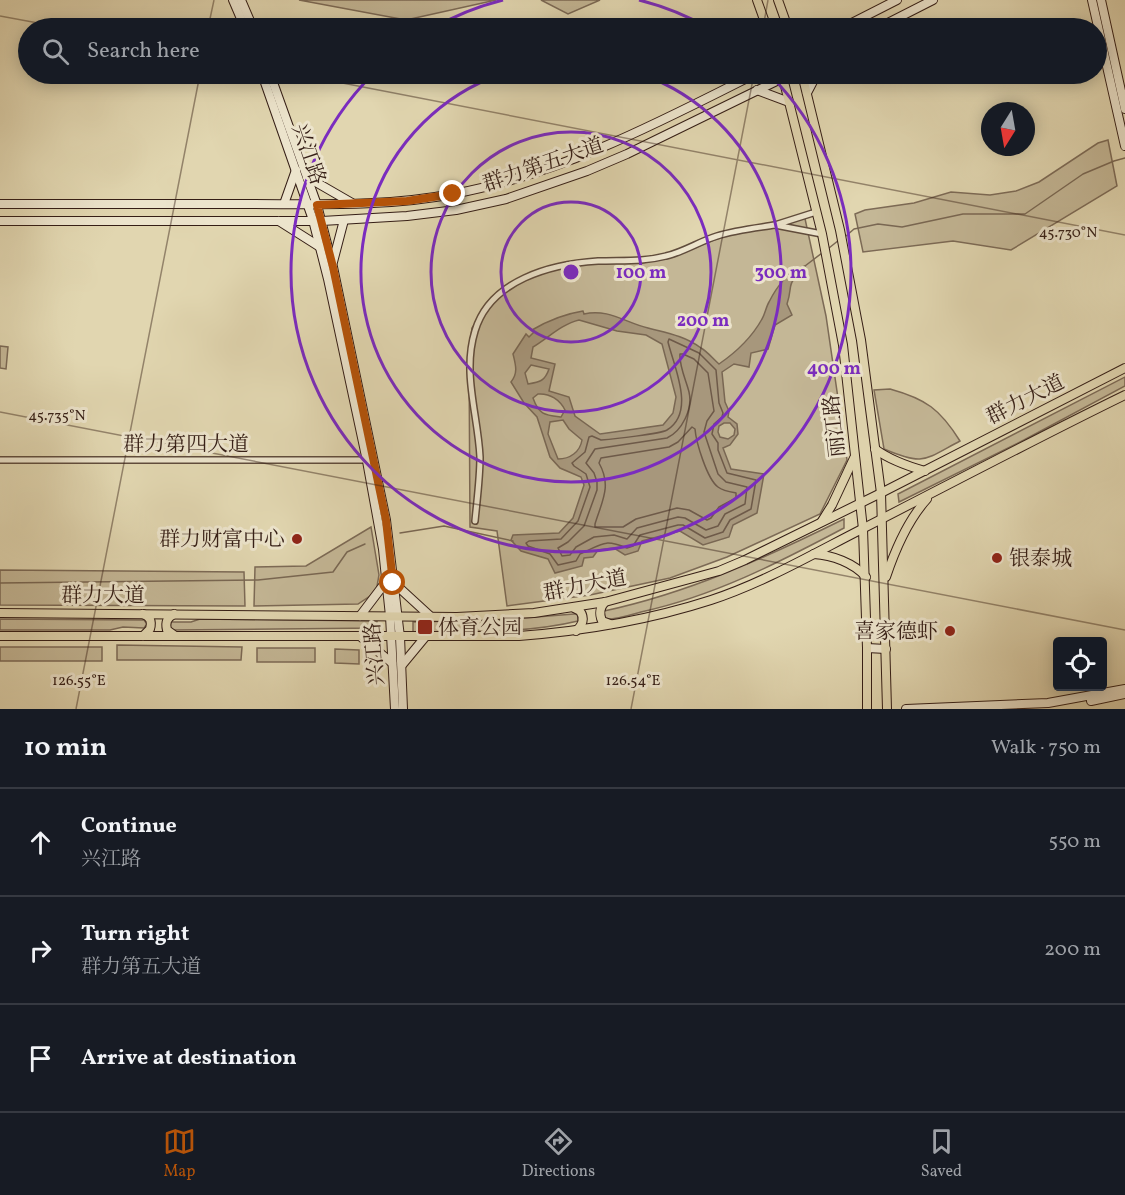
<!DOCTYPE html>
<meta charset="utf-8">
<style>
:root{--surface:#171b24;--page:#242831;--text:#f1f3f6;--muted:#9ea1a6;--line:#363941;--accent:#b45309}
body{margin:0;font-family:Vollkorn,"Noto Serif SC",serif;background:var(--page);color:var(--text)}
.controls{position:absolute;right:18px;bottom:18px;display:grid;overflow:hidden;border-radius:6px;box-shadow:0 3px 15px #0003}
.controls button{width:54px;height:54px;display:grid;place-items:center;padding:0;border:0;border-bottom:2px solid var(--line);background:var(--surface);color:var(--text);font:30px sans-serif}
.compass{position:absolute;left:981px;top:102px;width:54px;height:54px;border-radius:50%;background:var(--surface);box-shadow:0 3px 15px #0003;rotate:191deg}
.stop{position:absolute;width:18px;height:18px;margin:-14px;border:4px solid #b45309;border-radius:50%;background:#fff}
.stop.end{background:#b45309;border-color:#fff;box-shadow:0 2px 6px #0008}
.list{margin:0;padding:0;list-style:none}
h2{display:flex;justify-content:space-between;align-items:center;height:78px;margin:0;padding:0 24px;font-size:26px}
h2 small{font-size:20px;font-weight:400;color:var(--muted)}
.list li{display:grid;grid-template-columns:39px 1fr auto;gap:18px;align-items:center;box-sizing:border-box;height:108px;padding:0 24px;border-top:2px solid var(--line)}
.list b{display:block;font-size:22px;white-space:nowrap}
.list p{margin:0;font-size:20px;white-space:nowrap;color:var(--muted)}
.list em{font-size:20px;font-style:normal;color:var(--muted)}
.icon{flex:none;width:33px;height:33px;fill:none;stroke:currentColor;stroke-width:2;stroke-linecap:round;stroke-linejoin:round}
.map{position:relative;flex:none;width:1125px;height:709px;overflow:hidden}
.search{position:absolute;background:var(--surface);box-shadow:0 3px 15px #0003;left:18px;right:18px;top:18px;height:66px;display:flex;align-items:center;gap:15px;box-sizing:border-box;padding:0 21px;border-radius:33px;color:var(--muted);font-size:22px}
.sheet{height:402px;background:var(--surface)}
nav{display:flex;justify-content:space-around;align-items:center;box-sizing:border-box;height:84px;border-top:2px solid var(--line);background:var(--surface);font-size:16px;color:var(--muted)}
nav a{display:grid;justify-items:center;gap:3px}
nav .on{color:var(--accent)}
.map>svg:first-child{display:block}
</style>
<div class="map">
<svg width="1125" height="709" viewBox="0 0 1125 709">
<rect width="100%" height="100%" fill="#e1d6b0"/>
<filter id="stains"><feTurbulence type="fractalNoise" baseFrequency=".00333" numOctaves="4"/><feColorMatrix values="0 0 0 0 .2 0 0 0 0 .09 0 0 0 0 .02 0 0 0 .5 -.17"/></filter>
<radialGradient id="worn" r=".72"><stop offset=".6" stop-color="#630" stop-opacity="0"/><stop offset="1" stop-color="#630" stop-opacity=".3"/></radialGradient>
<g fill="#c4b796" stroke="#7c6a56" stroke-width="1.5">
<polygon points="299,0 496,0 406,20"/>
<polygon points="541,0 600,0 568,14"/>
<polygon points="1108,140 1117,186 1011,250 953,241 863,252 855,214 865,210 914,203 951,192 990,195 1016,191 1039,182 1098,143"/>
<polygon points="804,214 826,316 847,460 820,514 727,557 670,578 590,595 507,606 497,531 470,527 469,354 472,328 493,296 517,279 556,268 601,259 642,263 671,257 722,237"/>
<polygon points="0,346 8,347 6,369 0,368"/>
<polygon points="1125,377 1125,386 1024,440 899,502 898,494"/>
<path d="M890,389C926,399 940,409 960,441C924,460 924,466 884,449L874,390Z"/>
<path d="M844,519V528C778,563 714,596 641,612C630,615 616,620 605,619L604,611C689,593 767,557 844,519Z"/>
<polygon points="371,527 379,575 376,592 358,604 254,606 255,567 306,566"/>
<polygon points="0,570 244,572 245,606 0,605"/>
<path d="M574,614H578V621C524,634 468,631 413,632V622L500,620Z"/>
<polygon points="0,619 144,620 147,624 144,628 123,627 110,630 0,630"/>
<polygon points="200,619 377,621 377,628 172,630 170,628 171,622 191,622"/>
<polygon points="117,645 242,647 241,660 117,660"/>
<rect x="0" y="647" width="102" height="14"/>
<rect x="257" y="648" width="58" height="14"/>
<polygon points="335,649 359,650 359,664 335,663"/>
</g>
<path fill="#a7977c" stroke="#796753" stroke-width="1.5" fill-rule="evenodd" d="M805,266L807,270C784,284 794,283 787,304L792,315L775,325L768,349L751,353L749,367L734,364L722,372L725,402L729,411L728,417L737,424L738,434L730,445L723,448L731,469L764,474L757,513L733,525L729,537L703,545L680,531L642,541L638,551L625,555L614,548L598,550L593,557L584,558L582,566L555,573L548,559L521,551L511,540L513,535L559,533L573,518L584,485L581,477L560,468L550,457L537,417L524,403L511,382C518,373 516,366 513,354L526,334L529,337L534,332L532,330C549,320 564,314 583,311L584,314C608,308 626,323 648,328C667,333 685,336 701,348C708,352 713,359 719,364C735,353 752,337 762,319C765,314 766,307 769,302C776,288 789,269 805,266ZM579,320L617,331L646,335L662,344L676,397L673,413L663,425L600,434L575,416L569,397L549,391L555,364L531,358L533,347C548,338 562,324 579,320ZM531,365L549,369C545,381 540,382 528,384L525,373ZM538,394C550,393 560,400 565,410L561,417C545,415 539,415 533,398ZM563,420L569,429L582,440C580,452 570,459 558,459L548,434L550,422ZM724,423H730L735,429L734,435L728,439L720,437L718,432L719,426Z"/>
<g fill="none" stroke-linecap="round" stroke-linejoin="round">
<g stroke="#6e5a49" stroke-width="1.5">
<path d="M669,339L699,353L716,370L719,403L723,413L722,417L714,424L712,434L718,443V450L727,473L756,480L751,509L730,520L723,532L705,538L683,525H678L640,535L633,546L627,548C602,538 602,545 580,554L576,561L558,565L550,554L528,546L526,543L529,541L561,539L578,521L590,487L586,474L574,466L572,463L585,452L589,437L592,436L601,440C613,439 660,434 667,430C696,412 674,367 668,342Z"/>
<path d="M680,354H683L694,359L708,373L714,411L707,421L704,432L718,474L726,482L747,487L745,504L725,514L718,526L706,530L685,518L678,517L637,528L627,539L614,535L594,537L576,547L570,555L562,556L558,548L568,542L584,526L597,490V482L594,473L586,463L595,449L667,438C682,431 693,409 689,392C686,380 679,366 680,354Z"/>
<path d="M692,427L695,429C696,442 707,479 718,487C723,491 730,492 736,493V498L719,507L711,518L707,520L689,510L677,508L636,519L623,527H595V524C602,501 612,486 599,463L601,458L669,447L678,442Z"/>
</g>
<g stroke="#796753" stroke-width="1.5">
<polyline points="846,236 854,229 878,224 902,227 963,214 1025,214 1083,174 1114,161 1125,158"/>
<polyline points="829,248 839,240"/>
<polyline points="805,266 822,253"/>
<polyline points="400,533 444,526 513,541"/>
<polyline points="0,583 258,580 333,572 347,552 365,544"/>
</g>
<defs>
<g id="street">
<polyline points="816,212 775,225 822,234"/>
<polyline points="0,460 370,460"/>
<path d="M475,521C477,500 480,478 480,457C478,415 462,373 475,331C490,280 551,264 598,261C621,260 643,262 666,256C684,252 700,241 717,236C736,230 756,228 775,225"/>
</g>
<g id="secondary">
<polyline points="233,0 245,28"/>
<polyline points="241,0 253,28"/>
<polyline points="1092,0 1125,146"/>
<polyline points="1101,0 1125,109"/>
<polyline points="842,28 897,0"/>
<polyline points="878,28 933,0"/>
<polyline points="262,74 313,220 328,279 367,461 383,549 390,616 395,709"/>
<polyline points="270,74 317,205 333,267 386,520 400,637 403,709"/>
<polyline points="757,90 789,102"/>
<polyline points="807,93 817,74"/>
<polyline points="307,177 352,203"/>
<path d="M0,204C83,204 166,204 249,204C317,204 386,207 453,194C561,174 658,123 755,74"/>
<polyline points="284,204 296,170"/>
<polyline points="0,221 322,221 407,216 456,210 506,199 587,171 627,154 791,74"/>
<polyline points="279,221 320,247"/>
<polyline points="333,262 344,220"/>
<polyline points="394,583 430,616"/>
<polyline points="360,616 385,583"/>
<polyline points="361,637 392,663"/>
<polyline points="867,648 886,649"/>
<polyline points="402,665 426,636"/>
<polyline points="1091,701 1125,694"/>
<polyline points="906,709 1048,703 1125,689"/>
</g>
<g id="primary">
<polyline points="757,0 767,28"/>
<polyline points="778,0 788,28"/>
<polyline points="782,74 822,234 843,345 863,529 867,648 867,709"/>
<polyline points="802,74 840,230 861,340 881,493 887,709"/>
<path d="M875,449C890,460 907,466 925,471"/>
<polyline points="822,521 832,505 854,458"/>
<path d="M814,554C832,555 854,563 866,577"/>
<path d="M886,577C895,550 908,520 927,499"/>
<path d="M605,602C600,607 599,614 602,621L610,624"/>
<path d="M574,608L580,611C585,618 583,625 576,631"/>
<polyline points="0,613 457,617 534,613 605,602 719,571 745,560 881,493 1125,368"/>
<path d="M143,614C151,617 152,622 150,629L143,636"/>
<path d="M174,614C167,618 165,622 167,630L174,635"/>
<path d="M0,636H519C584,631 649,620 711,600C763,583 813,554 862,529C950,484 1037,438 1125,395"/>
</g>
</defs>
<use href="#street" stroke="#604c3c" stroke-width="8"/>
<use href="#secondary" stroke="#351e16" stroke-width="10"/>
<use href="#primary" stroke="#351e16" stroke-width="10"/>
<use href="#street" stroke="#ece4cc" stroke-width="5"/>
<use href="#secondary" stroke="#ece4cc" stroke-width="8"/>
<use href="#primary" stroke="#e1d6b0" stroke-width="8"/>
</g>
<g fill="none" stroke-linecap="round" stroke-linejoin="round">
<polyline stroke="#b45309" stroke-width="8" points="393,583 386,520 333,267 317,205 407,201 453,194"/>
</g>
<path fill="none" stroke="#351e16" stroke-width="1.5" stroke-opacity="0.45" d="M0,16L65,28M208,28L214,0M763,28L768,0M296,74L1125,235M0,412L1125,630M76,709L200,74M631,709L754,74"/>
<g fill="none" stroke="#7b2cbf" stroke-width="3">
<circle cx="571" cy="272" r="70"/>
<circle cx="571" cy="272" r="140"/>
<path d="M641 74A210 210 0 1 1 501 74"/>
<path d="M433 28A280 280 0 0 1 503 0M639 0A280 280 0 0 1 709 28M769 74A280 280 0 1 1 373 74"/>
</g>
<g fill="#8f2418" stroke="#ece4cc" stroke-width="2">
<circle cx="297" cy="539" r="6"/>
<circle cx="997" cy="558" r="6"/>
<rect x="417" y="619" width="16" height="16" rx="3"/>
<circle cx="950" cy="631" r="6"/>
</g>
<g text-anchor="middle" stroke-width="6" stroke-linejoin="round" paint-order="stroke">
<g font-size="21" fill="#351e16" stroke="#ece4cc">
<text transform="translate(309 154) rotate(71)" y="7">兴江路</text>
<text transform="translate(543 164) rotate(-19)" y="7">群力第五大道</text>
<text transform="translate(1025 399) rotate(-27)" y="7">群力大道</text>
<text transform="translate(834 426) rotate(-96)" y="7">丽江路</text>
<text x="186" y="451">群力第四大道</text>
<text transform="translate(585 585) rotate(-11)" y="7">群力大道</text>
<text x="103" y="602">群力大道</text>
<text transform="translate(374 654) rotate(-94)" y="7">兴江路</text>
</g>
<g font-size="21" fill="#351e16" stroke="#ece4cc" text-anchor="end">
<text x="285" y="546">群力财富中心</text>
<text x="1009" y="565" text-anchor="start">银泰城</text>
<text x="438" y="634" text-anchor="start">体育公园</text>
<text x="938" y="638">喜家德虾</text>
</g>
</g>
<g font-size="15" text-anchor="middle" fill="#351e16" stroke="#ece4cc" stroke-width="6" stroke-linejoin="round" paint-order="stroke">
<text x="1068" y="237">45.730°N</text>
<text x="57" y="420">45.735°N</text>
<text x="79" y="685">126.55°E</text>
<text x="633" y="685">126.54°E</text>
</g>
<circle cx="571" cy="272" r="9" fill="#7b2cbf" stroke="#ece4cc" stroke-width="3"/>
<g font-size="18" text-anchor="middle" font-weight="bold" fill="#7b2cbf" stroke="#ece4cc" stroke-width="6" stroke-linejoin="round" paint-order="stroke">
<text x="641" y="278">100 m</text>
<text x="781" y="278">300 m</text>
<text x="703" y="326">200 m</text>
<text x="834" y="374">400 m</text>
</g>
<rect width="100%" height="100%" filter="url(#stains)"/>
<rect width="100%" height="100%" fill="url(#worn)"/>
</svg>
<div class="controls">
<button><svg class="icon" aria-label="locate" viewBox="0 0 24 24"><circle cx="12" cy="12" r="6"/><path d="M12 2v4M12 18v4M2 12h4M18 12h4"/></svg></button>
</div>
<svg class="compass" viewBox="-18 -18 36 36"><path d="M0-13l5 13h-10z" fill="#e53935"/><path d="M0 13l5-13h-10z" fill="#9ea1a6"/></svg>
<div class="stop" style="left:393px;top:583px"></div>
<div class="stop end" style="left:453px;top:194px"></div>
<div class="search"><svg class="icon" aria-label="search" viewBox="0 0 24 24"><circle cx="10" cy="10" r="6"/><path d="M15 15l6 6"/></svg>Search here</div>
</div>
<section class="sheet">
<h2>10 min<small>Walk · 750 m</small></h2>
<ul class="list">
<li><svg class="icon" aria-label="ahead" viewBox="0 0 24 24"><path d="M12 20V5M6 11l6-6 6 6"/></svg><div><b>Continue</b><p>兴江路</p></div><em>550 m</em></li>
<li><svg class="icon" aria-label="right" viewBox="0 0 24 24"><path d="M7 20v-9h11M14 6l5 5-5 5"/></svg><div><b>Turn right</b><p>群力第五大道</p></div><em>200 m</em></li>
<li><svg class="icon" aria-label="arrive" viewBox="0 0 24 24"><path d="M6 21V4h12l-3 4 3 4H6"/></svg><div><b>Arrive at destination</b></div></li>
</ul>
</section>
<nav>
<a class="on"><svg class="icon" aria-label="map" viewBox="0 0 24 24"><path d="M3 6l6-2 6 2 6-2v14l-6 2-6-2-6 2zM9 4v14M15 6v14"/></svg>Map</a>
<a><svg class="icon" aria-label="directions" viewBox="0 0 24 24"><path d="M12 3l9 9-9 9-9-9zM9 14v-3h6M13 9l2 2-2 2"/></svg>Directions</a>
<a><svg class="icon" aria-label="saved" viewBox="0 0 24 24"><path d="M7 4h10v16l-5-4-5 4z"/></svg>Saved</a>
</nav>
